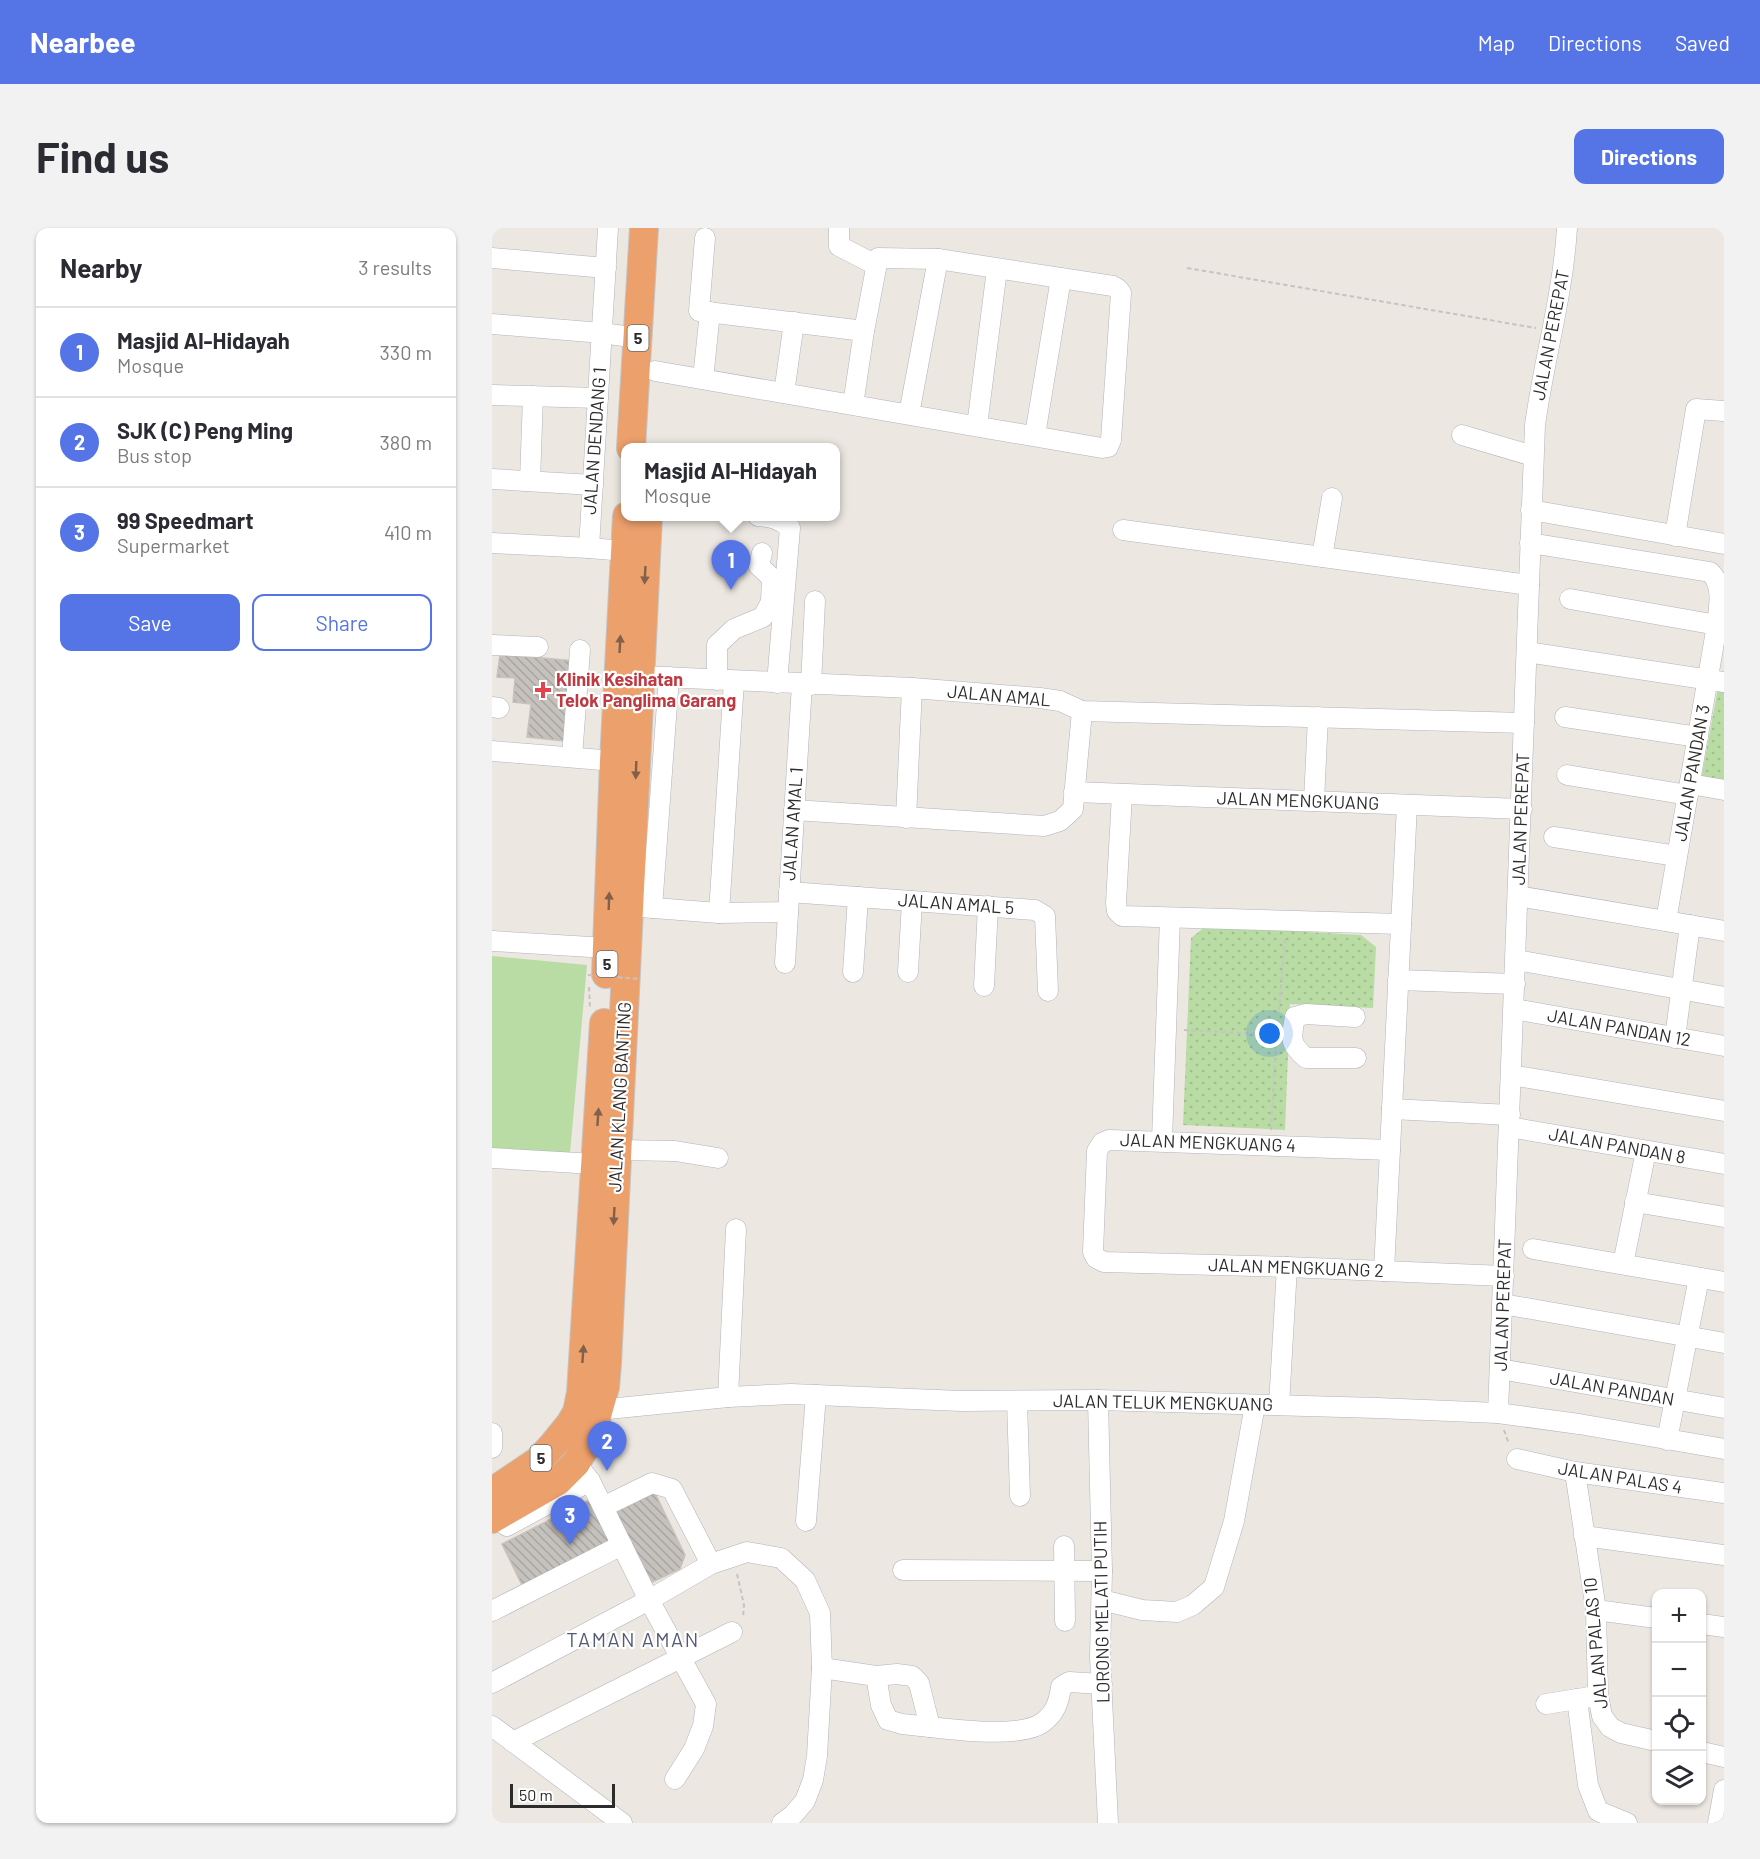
<!DOCTYPE html>
<meta charset="utf-8">
<style>
:root{--surface:#fff;--page:#f2f2f3;--text:#2b2b33;--muted:#7c7c81;--line:#e1e1e2;--accent:#5574e5}
body{margin:0;font-family:Barlow,sans-serif;background:var(--page);color:var(--text)}
.controls{position:absolute;right:18px;bottom:18px;display:grid;overflow:hidden;border-radius:12px;box-shadow:0 2px 4px #0004}
.controls button{width:54px;height:54px;display:grid;place-items:center;padding:0;border:0;border-bottom:2px solid var(--line);background:var(--surface);color:var(--text);font:30px sans-serif}
.scale{position:absolute;left:18px;bottom:15px;width:105px;box-sizing:border-box;padding-left:6px;border:3px solid #2c2c2c;border-top:0;font-size:16px;line-height:21px;white-space:nowrap;color:#2c2c2c;-webkit-text-stroke:4px #fff;paint-order:stroke}
.you{position:absolute;left:778px;top:806px;width:21px;height:21px;margin:-15px;border:4px solid #fff;border-radius:50%;background:#1a73e8;box-shadow:0 0 0 9px #1a73e833}
.badge{display:grid;place-items:center;width:39px;height:39px;border-radius:50%;background:var(--accent);color:#fff;font-size:20px;font-weight:700}
.pin{position:absolute;translate:-50% -50px;filter:drop-shadow(0 2px 3px #0008)}
.pin::after{content:'';position:absolute;top:32px;width:21px;height:18px;background:inherit;clip-path:polygon(0 0,100% 0,50% 100%)}
.popup{position:absolute;left:129px;top:215px;width:219px;height:78px;box-sizing:border-box;display:grid;place-content:center;border-radius:12px;background:var(--surface);filter:drop-shadow(0 2px 4px #0005);font-size:20px;white-space:nowrap;color:var(--muted)}
.popup b{font-size:22px;color:var(--text)}
.popup::after{content:'';position:absolute;left:50%;top:100%;margin-left:-12px;border:12px solid transparent;border-top-color:var(--surface)}
.list{margin:0;padding:0;list-style:none}
h2{display:flex;justify-content:space-between;align-items:center;height:78px;margin:0;padding:0 24px;font-size:26px}
h2 small{font-size:20px;font-weight:400;color:var(--muted)}
.list li{display:grid;grid-template-columns:39px 1fr auto;gap:18px;align-items:center;box-sizing:border-box;height:90px;padding:0 24px;border-top:2px solid var(--line)}
.list b{display:block;font-size:22px;white-space:nowrap}
.list p{margin:0;font-size:20px;white-space:nowrap;color:var(--muted)}
.list em{font-size:20px;font-style:normal;color:var(--muted)}
.actions{display:flex;gap:12px;padding:18px 24px}
.actions a{flex:1;padding:14px 0;border:2px solid var(--accent);border-radius:12px;text-align:center;font-size:21px;color:var(--accent)}
.actions .main{background:var(--accent);color:#fff}
.icon{flex:none;width:33px;height:33px;fill:none;stroke:currentColor;stroke-width:2;stroke-linecap:round;stroke-linejoin:round}
.map{position:relative;flex:none;width:1232px;height:1595px;overflow:hidden;border-radius:12px}
header{display:flex;align-items:center;gap:36px;box-sizing:border-box;height:84px;padding:0 30px;background:var(--accent);color:#fff}
header strong{font-size:28px}
nav{display:flex;gap:33px;margin-inline-start:auto;font-size:21px}
.intro{display:flex;align-items:center;justify-content:space-between;box-sizing:border-box;height:144px;padding:0 36px}
h1{margin:0;font-size:42px}
.button{padding:15px 27px;border-radius:12px;background:var(--accent);color:#fff;font-size:21px;font-weight:700}
main{display:flex;gap:36px;padding:0 36px}
aside{flex:1;background:var(--surface);border-radius:12px;box-shadow:0 2px 4px #0004}
.map>svg:first-child{display:block}
</style>
<header>
<strong>Nearbee</strong>
<nav><a>Map</a><a>Directions</a><a>Saved</a></nav>
</header>
<div class="intro"><h1>Find us</h1><a class="button">Directions</a></div>
<main>
<aside>
<h2>Nearby<small>3 results</small></h2>
<ul class="list">
<li><span class="badge">1</span><div><b>Masjid Al-Hidayah</b><p>Mosque</p></div><em>330 m</em></li>
<li><span class="badge">2</span><div><b>SJK (C) Peng Ming</b><p>Bus stop</p></div><em>380 m</em></li>
<li><span class="badge">3</span><div><b>99 Speedmart</b><p>Supermarket</p></div><em>410 m</em></li>
</ul>
<div class="actions"><a class="main">Save</a><a>Share</a></div>
</aside>
<div class="map">
<svg width="1232" height="1595" viewBox="0 0 1232 1595">
<defs>
<pattern id="park-dots" width="8" height="8" patternUnits="userSpaceOnUse" patternTransform="scale(1.5)"><rect width="8" height="8" fill="#b9dca4"/><path d="M2 2h.1M6 6h.1" fill="none" stroke="#9fbd8d" stroke-width="1.8" stroke-linecap="round"/></pattern>
<pattern id="building-back-hatch" width="6" height="6" patternUnits="userSpaceOnUse" patternTransform="scale(1.5)"><rect width="6" height="6" fill="#c5c1bc"/><path d="M-1 5l2 2M0 0l6 6M5-1l2 2" fill="none" stroke="#a9a6a2"/></pattern>
</defs>
<rect width="100%" height="100%" fill="#ece7e1"/>
<polygon fill="#b9dca4" points="0,728 95,737 78,925 0,922"/>
<g fill="url(#park-dots)">
<polygon points="1226,460 1232,461 1232,556 1209,552"/>
<polygon points="714,698 869,707 884,719 881,780 798,776 793,902 691,897 699,710"/>
</g>
<g fill="url(#building-back-hatch)" stroke="#c8c2ba" stroke-width="1.5">
<polygon points="8,426 82,433 72,513 35,509 39,476 21,474 23,450 5,449"/>
<polygon points="161,1261 193,1327 188,1341 156,1356 118,1281"/>
<polygon points="101,1270 122,1312 30,1357 10,1316"/>
</g>
<g fill="none" stroke-linecap="round" stroke-linejoin="round">
<defs>
<g id="minor">
<polyline points="347,0 347,18 384,37"/>
<polyline points="213,10 207,83 372,103"/>
<polyline points="0,30 114,40"/>
<polyline points="0,96 110,105 146,110"/>
<polyline points="163,143 610,220 616,219 619,212 629,65 626,61 621,58 446,31 386,30 372,103 361,177"/>
<polyline points="211,151 218,84"/>
<polyline points="292,165 302,94"/>
<polyline points="0,167 106,170"/>
<polyline points="417,186 446,31"/>
<polyline points="485,198 505,41"/>
<polyline points="543,207 569,50"/>
<polyline points="970,207 1041,228"/>
<polyline points="0,251 101,257"/>
<polyline points="38,253 41,168"/>
<polyline points="1039,282 1232,316"/>
<path d="M266,288C280,289 288,291 298,300L285,455"/>
<polyline points="631,302 1037,357"/>
<polyline points="1183,308 1204,181 1232,183"/>
<polyline points="0,315 97,320 133,323"/>
<path d="M1038,315L1218,344C1232,357 1227,379 1225,397L1174,693"/>
<polyline points="97,320 116,0"/>
<polyline points="830,329 840,270"/>
<polyline points="1078,371 1225,397"/>
<polyline points="0,417 46,419"/>
<polyline points="1035,424 1232,454"/>
<polyline points="148,448 420,460 548,470 568,473 590,483 1032,495"/>
<polyline points="225,452 225,417 242,401 271,389 279,374 280,350 267,338 270,325"/>
<polyline points="319,457 323,373"/>
<polyline points="0,479 7,480"/>
<polyline points="1073,489 1206,509"/>
<polyline points="0,523 122,533"/>
<polyline points="80,529 88,422"/>
<polyline points="1075,547 1196,567"/>
<polyline points="1198,556 1232,562"/>
<polyline points="582,564 1030,581"/>
<polyline points="630,566 624,675 625,683 630,688 909,696"/>
<polyline points="822,573 826,489"/>
<polyline points="302,582 552,598 568,593 581,581 590,483"/>
<polyline points="414,590 420,460"/>
<polyline points="1062,609 1185,628"/>
<polyline points="297,664 543,682 553,688 556,763"/>
<polyline points="1026,668 1232,703"/>
<polyline points="149,679 227,685 296,684"/>
<polyline points="160,680 177,449"/>
<polyline points="227,685 242,453"/>
<polyline points="0,713 115,720"/>
<polyline points="1024,732 1232,769"/>
<polyline points="293,735 310,456"/>
<polyline points="361,744 366,669"/>
<polyline points="416,744 420,673"/>
<polyline points="906,752 1023,756"/>
<polyline points="492,758 496,678"/>
<polyline points="1022,781 1232,818"/>
<path d="M863,789L814,786L803,789C799,811 797,815 814,830H864"/>
<polyline points="1183,810 1198,697"/>
<polyline points="1019,847 1232,883"/>
<polyline points="900,881 1018,887"/>
<polyline points="1017,899 1232,936"/>
<polyline points="670,912 678,690"/>
<polyline points="126,922 183,923 226,930"/>
<polyline points="898,922 617,912 610,915 605,923 601,1024 604,1030 612,1034 795,1039 1012,1048"/>
<polyline points="0,930 103,936"/>
<polyline points="1143,974 1232,989"/>
<polyline points="1041,1021 1232,1054"/>
<polyline points="1131,1036 1154,923"/>
<polyline points="892,1043 915,577"/>
<polyline points="1011,1076 1232,1115"/>
<polyline points="1008,1141 1232,1180"/>
<polyline points="236,1169 244,1001"/>
<polyline points="606,1172 610,1343 608,1429 616,1595"/>
<polyline points="525,1173 528,1268"/>
<polyline points="787,1177 795,1039"/>
<polyline points="96,1183 236,1169 299,1166 469,1173 606,1172 885,1180 1006,1185 1087,1196 1232,1221"/>
<path d="M1006,1185L1043,197C1052,131 1071,67 1075,0"/>
<polyline points="0,1205 0,1220"/>
<polyline points="1175,1212 1207,1050"/>
<polyline points="1025,1231 1083,1244 1232,1265"/>
<polyline points="84,1235 98,1253 157,1372 214,1476 211,1498 202,1521 183,1551"/>
<polyline points="1083,1244 1104,1382 1106,1467 1110,1488 1118,1499 1129,1505 1164,1513"/>
<polyline points="111,1279 160,1255 180,1261 219,1336"/>
<polyline points="314,1293 324,1167"/>
<polyline points="11,1295 15,1298 98,1253"/>
<polyline points="1092,1308 1232,1327"/>
<polyline points="572,1318 573,1393"/>
<polyline points="411,1342 610,1343"/>
<polyline points="610,1372 650,1382 685,1384 701,1377 722,1359 742,1293 763,1177"/>
<polyline points="1104,1382 1164,1390"/>
<polyline points="0,1383 130,1317"/>
<polyline points="1210,1396 1232,1399"/>
<path d="M330,1440L384,1448L405,1446L420,1448L427,1455L438,1499C465,1502 528,1510 550,1495C563,1486 567,1474 569,1459L577,1454L610,1456"/>
<polyline points="384,1448 389,1477 396,1492 410,1496 438,1499"/>
<polyline points="0,1455 157,1372 219,1336 255,1324 289,1330 313,1352 328,1385 330,1440 325,1528 321,1552 313,1573 301,1587 290,1595"/>
<polyline points="1085,1471 1096,1557 1106,1583 1135,1595"/>
<polyline points="1054,1476 1098,1469"/>
<polyline points="0,1498 130,1595"/>
<polyline points="21,1514 240,1404"/>
<polyline points="1210,1524 1232,1529"/>
<polyline points="1226,1595 1232,1562"/>
</g>
<g id="highway">
<polyline points="139,220 152,0"/>
<polyline points="114,746 122,533 135,288"/>
<polyline points="0,1264 46,1233 61,1217 78,1196 85,1184 89,1165 112,795"/>
<polyline points="0,1291 66,1253 84,1235 99,1209 113,1159 115,1136 156,288"/>
</g>
</defs>
<use href="#minor" stroke="#b1b3bb" stroke-width="21"/>
<use href="#highway" stroke="#c4c4c4" stroke-width="30"/>
<g stroke="#c4c4c4" stroke-width="2" stroke-dasharray="4.5 3" stroke-linecap="butt">
<polyline points="695,40 1044,100"/>
<polyline points="97,759 98,780"/>
<polyline points="787,783 793,710"/>
<polyline points="692,802 785,807"/>
<polyline points="779,902 784,818"/>
<polyline points="1012,1202 1017,1216"/>
<polyline points="245,1346 252,1377 251,1390"/>
</g>
<use href="#minor" stroke="#fff" stroke-width="20"/>
<use href="#highway" stroke="#eca06c" stroke-width="28"/>
<polyline stroke="#c4c4c4" stroke-width="2" stroke-dasharray="4.5 3" stroke-linecap="butt" points="96,747 147,751"/>
</g>
<defs><path id="oneway-solid" d="M-6-.8H1V-3.2L6.5 0L1 3.2V.8H-6Z" transform="scale(1.5)"/></defs>
<g fill="#826049">
<use href="#oneway-solid" transform="translate(153 347) rotate(93)"/>
<use href="#oneway-solid" transform="translate(128 416) rotate(-87)"/>
<use href="#oneway-solid" transform="translate(144 542) rotate(92)"/>
<use href="#oneway-solid" transform="translate(117 673) rotate(-88)"/>
<use href="#oneway-solid" transform="translate(106 889) rotate(-86)"/>
<use href="#oneway-solid" transform="translate(122 988) rotate(93)"/>
<use href="#oneway-solid" transform="translate(91 1126) rotate(-86)"/>
</g>
<path fill="#e0444e" stroke="#fff" stroke-width="2" d="M48 453h6v6h6v6h-6v6h-6v-6h-6v-6h6z"/>
<g text-anchor="middle" stroke-width="4.5" stroke-linejoin="round" paint-order="stroke">
<g fill="#fff" stroke="#6b6b6b" stroke-width="1.5">
<rect x="135.5" y="97" width="21" height="26" rx="4.5"/>
<rect x="104.5" y="723" width="21" height="26" rx="4.5"/>
<rect x="38.5" y="1217" width="21" height="26" rx="4.5"/>
</g>
<g font-size="16" font-weight="bold" fill="#2c2c2c">
<text x="146" y="116">5</text>
<text x="115" y="742">5</text>
<text x="49" y="1236">5</text>
</g>
<g font-size="18" fill="#2c2c2c" stroke="#fff">
<text transform="translate(1059 107) rotate(-79)" y="6">JALAN PEREPAT</text>
<text transform="translate(103 213) rotate(-86)" y="6">JALAN DENDANG 1</text>
<text transform="translate(507 468) rotate(5)" y="6">JALAN AMAL</text>
<text transform="translate(1200 545) rotate(-80)" y="6">JALAN PANDAN 3</text>
<text transform="translate(806 573) rotate(2)" y="6">JALAN MENGKUANG</text>
<text transform="translate(1029 591) rotate(-88)" y="6">JALAN PEREPAT</text>
<text transform="translate(301 596) rotate(-86)" y="6">JALAN AMAL 1</text>
<text transform="translate(464 676) rotate(4)" y="6">JALAN AMAL 5</text>
<text transform="translate(1127 800) rotate(10)" y="6">JALAN PANDAN 12</text>
<text transform="translate(128 869) rotate(-87)" y="6">JALAN KLANG BANTING</text>
<text transform="translate(716 915) rotate(2)" y="6">JALAN MENGKUANG 4</text>
<text transform="translate(1125 918) rotate(10)" y="6">JALAN PANDAN 8</text>
<text transform="translate(804 1040) rotate(2)" y="6">JALAN MENGKUANG 2</text>
<text transform="translate(1011 1077) rotate(-88)" y="6">JALAN PEREPAT</text>
<text transform="translate(1120 1161) rotate(10)" y="6">JALAN PANDAN</text>
<text transform="translate(671 1175) rotate(1)" y="6">JALAN TELUK MENGKUANG</text>
<text transform="translate(1128 1250) rotate(9)" y="6">JALAN PALAS 4</text>
<text transform="translate(610 1384) rotate(-91)" y="6">LORONG MELATI PUTIH</text>
<text transform="translate(1104 1415) rotate(-95)" y="6">JALAN PALAS 10</text>
</g>
<g font-size="18" font-weight="bold" fill="#be3a42" stroke="#fff" text-anchor="start">
<text x="64" y="458">Klinik Kesihatan<tspan x="64" dy="21">Telok Panglima Garang</tspan></text>
</g>
<g font-size="20" letter-spacing="1.5" fill="#525a78" stroke="#fff">
<text x="141" y="1419">TAMAN AMAN</text>
</g>
</g>
</svg>
<div class="controls">
<button>+</button>
<button>−</button>
<button><svg class="icon" aria-label="locate" viewBox="0 0 24 24"><circle cx="12" cy="12" r="6"/><path d="M12 2v4M12 18v4M2 12h4M18 12h4"/></svg></button>
<button><svg class="icon" aria-label="layers" viewBox="0 0 24 24"><path d="M12 4l9 5-9 5-9-5zM3 14l9 5 9-5"/></svg></button>
</div>
<div class="scale">50 m</div>
<div class="you"></div>
<div class="pin badge" style="left:239px;top:362px">1</div>
<div class="popup"><b>Masjid Al-Hidayah</b>Mosque</div>
<div class="pin badge" style="left:115px;top:1243px">2</div>
<div class="pin badge" style="left:78px;top:1317px">3</div>
</div>
</main>
